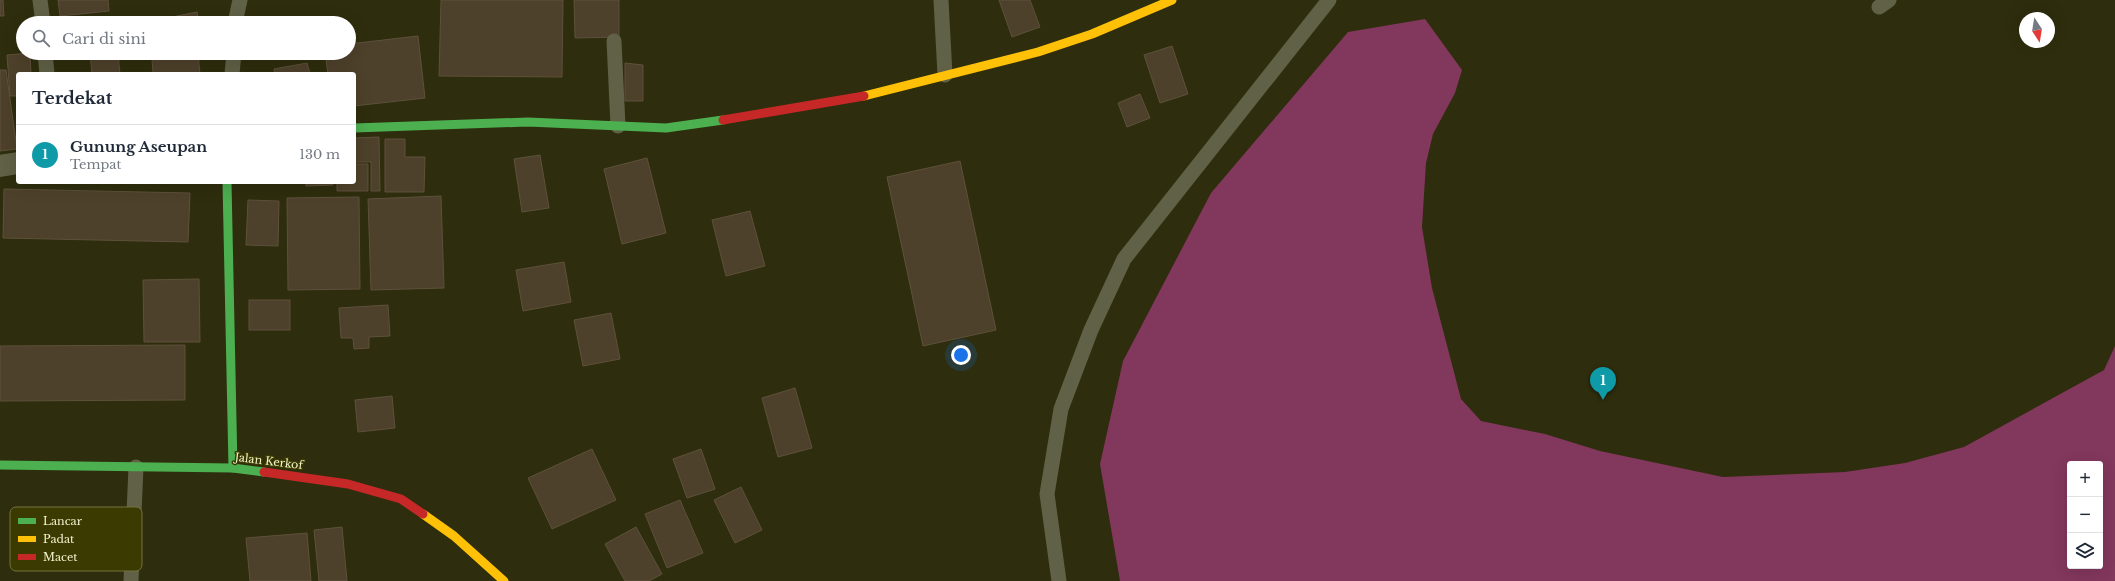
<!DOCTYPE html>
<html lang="id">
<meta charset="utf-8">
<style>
:root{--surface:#fff;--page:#f6f6f7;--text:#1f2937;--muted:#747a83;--line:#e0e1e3;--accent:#1a73e8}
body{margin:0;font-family:"Libre Baskerville",serif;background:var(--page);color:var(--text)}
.controls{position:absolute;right:12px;bottom:12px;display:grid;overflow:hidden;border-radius:4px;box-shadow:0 4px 16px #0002}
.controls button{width:36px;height:36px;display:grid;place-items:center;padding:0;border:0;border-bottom:1px solid var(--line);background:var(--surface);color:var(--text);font:20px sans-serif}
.compass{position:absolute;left:2019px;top:12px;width:36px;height:36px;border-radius:50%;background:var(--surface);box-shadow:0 4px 16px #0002;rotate:168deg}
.you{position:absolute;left:961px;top:355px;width:14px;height:14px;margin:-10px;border:3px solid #fff;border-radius:50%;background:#1a73e8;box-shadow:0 0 0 6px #1a73e833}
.badge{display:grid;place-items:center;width:26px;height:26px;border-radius:50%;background:var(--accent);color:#fff;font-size:13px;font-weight:700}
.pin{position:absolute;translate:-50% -33px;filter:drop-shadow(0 1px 2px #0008)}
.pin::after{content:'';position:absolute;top:21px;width:14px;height:12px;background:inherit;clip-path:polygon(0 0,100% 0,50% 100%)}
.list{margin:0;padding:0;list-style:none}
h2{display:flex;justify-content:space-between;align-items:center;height:52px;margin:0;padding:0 16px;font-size:17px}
h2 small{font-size:13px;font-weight:400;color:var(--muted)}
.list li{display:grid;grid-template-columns:26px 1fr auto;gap:12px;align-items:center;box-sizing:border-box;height:60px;padding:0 16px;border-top:1px solid var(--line)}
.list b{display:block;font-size:15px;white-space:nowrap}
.list p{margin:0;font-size:13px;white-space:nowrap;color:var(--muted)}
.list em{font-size:13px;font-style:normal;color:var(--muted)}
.icon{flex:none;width:22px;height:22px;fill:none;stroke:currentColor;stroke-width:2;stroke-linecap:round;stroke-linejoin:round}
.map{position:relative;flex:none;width:2115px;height:581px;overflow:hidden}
.search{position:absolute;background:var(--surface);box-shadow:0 4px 16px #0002;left:16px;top:16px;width:340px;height:44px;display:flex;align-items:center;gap:10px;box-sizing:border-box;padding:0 14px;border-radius:22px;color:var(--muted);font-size:15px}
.panel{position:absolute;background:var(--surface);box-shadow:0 4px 16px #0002;left:16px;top:72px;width:340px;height:112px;border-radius:4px}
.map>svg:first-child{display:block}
</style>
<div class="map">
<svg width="2115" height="581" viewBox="0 0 2115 581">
<rect width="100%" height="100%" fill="#2e2d0d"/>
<path fill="#82375c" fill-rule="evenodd" d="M1425,19L1462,70L1455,93L1433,134L1426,163L1422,227L1432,288L1461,399L1481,421L1545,434L1600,451L1723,477L1845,472L1905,463L1964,447L2104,370L2115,346V581H1120L1100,464L1123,361L1211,193L1348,32ZM2070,464H2100V566H2070Z"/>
<g fill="#4e412b" stroke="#5e513c">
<polygon points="0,0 3,0 4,16 0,16"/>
<polygon points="58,0 108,0 109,11 60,16"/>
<polygon points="441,0 563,0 562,77 439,76"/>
<polygon points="574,0 619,0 619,37 575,38"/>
<polygon points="999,0 1030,0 1040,27 1012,37"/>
<polygon points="197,12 199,23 152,23 152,21"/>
<polygon points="418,36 425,98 354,106 354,74 328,74 325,53 349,53 349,44"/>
<polygon points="1172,46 1188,94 1160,103 1144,55"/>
<polygon points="30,53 31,74 18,74 18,96 10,96 7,55"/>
<polygon points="90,53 118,53 120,74 92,74"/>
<polygon points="198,53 200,74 153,74 152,59"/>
<polygon points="307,63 310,74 275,74 274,69"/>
<polygon points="625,63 643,65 643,101 625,101"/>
<polygon points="0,70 6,70 17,149 0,151"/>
<polygon points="1140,94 1150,118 1127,127 1118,103"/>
<polygon points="379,137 380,191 371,191 371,162 354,162 354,138"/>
<polygon points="385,139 405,139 405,157 425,157 424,192 385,192"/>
<polygon points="540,155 549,208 522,212 514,159"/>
<polygon points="647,158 666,233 622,244 604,169"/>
<polygon points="960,161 996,330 923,346 887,177"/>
<polygon points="354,164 368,164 368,191 337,191 337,182 354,182"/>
<polygon points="306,182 333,182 333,185 306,186"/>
<polygon points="4,189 190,193 188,242 3,238"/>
<polygon points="441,196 444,288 371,290 368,199"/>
<polygon points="359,197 360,289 288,290 287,198"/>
<polygon points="248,200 279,201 278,246 246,245"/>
<polygon points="750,211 765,266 726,276 712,220"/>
<polygon points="564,262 571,302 523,311 516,270"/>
<polygon points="199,279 200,342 144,342 143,280"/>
<rect x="249" y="300" width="41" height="30"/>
<polygon points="388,305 390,336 369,337 369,348 354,349 353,338 341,338 339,308"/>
<polygon points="611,313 620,359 583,366 574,320"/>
<polygon points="185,345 185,400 0,401 0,346"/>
<polygon points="795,388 812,448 778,457 762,398"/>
<polygon points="392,396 395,428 358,432 355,400"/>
<polygon points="592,449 616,500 552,529 528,478"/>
<polygon points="701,449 715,489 687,498 673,459"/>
<polygon points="741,487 762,530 735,543 714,500"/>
<polygon points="680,500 703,553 667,568 645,514"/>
<polygon points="342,527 347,581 319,581 314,530"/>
<polygon points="636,527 662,574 649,581 625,581 605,544"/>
<polygon points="307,533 311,581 250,581 246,538"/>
</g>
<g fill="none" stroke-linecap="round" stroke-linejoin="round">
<g stroke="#616147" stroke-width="15">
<polyline points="40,0 43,23"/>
<polyline points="941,0 945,75"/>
<polyline points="1879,7 1889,0"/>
<polyline points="235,23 240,0"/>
<polyline points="614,41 618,126"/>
<polyline points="45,53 47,74"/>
<polyline points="232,74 234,53"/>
<polyline points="131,581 136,467"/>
<polyline points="1059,581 1047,494 1061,409 1091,330 1124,259 1329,0"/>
</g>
<polyline stroke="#616147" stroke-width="22" points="0,166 18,163"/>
<g stroke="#4caf50" stroke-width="9">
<polyline points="354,128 528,122 666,128 723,120"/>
<polyline points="227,182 233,468"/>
<polyline points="0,465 233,468 264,472"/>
</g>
<g stroke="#ffc107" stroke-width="9">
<polyline points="864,96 1038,52 1092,34 1172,0"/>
<polyline points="423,514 454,536 504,581"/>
</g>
<g stroke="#c62828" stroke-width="9">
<polyline points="723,120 864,96"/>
<polyline points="264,472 348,484 401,499 423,514"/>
</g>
</g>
<g text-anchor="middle" stroke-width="3" stroke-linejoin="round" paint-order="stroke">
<g font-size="11" fill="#f3f5d1" stroke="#3b3a00">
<text transform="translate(269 461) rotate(7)" y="4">Jalan Kerkof</text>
</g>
</g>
<rect x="10" y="507" width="132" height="64" rx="6" fill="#3b3a00" stroke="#72723f" stroke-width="1"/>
<rect x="18" y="518" width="18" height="6" fill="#4caf50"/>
<rect x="18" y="536" width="18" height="6" fill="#ffc107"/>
<rect x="18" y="554" width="18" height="6" fill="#c62828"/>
<g font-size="11" fill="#f3f5d1">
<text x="43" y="525">Lancar</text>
<text x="43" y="543">Padat</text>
<text x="43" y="561">Macet</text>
</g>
</svg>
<div class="controls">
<button>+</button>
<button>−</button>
<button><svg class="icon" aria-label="layers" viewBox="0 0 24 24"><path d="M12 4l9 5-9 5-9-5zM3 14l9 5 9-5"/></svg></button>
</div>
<svg class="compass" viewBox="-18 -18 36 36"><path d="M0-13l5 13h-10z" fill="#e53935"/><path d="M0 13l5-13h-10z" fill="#747a83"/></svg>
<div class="you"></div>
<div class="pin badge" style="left:1603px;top:400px;background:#0f9aa8">1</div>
<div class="search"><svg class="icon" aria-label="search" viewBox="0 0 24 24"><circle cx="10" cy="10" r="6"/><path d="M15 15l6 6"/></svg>Cari di sini</div>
<section class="panel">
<h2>Terdekat<small></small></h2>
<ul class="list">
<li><span class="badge" style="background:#0f9aa8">1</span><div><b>Gunung Aseupan</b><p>Tempat</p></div><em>130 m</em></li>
</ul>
</section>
</div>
